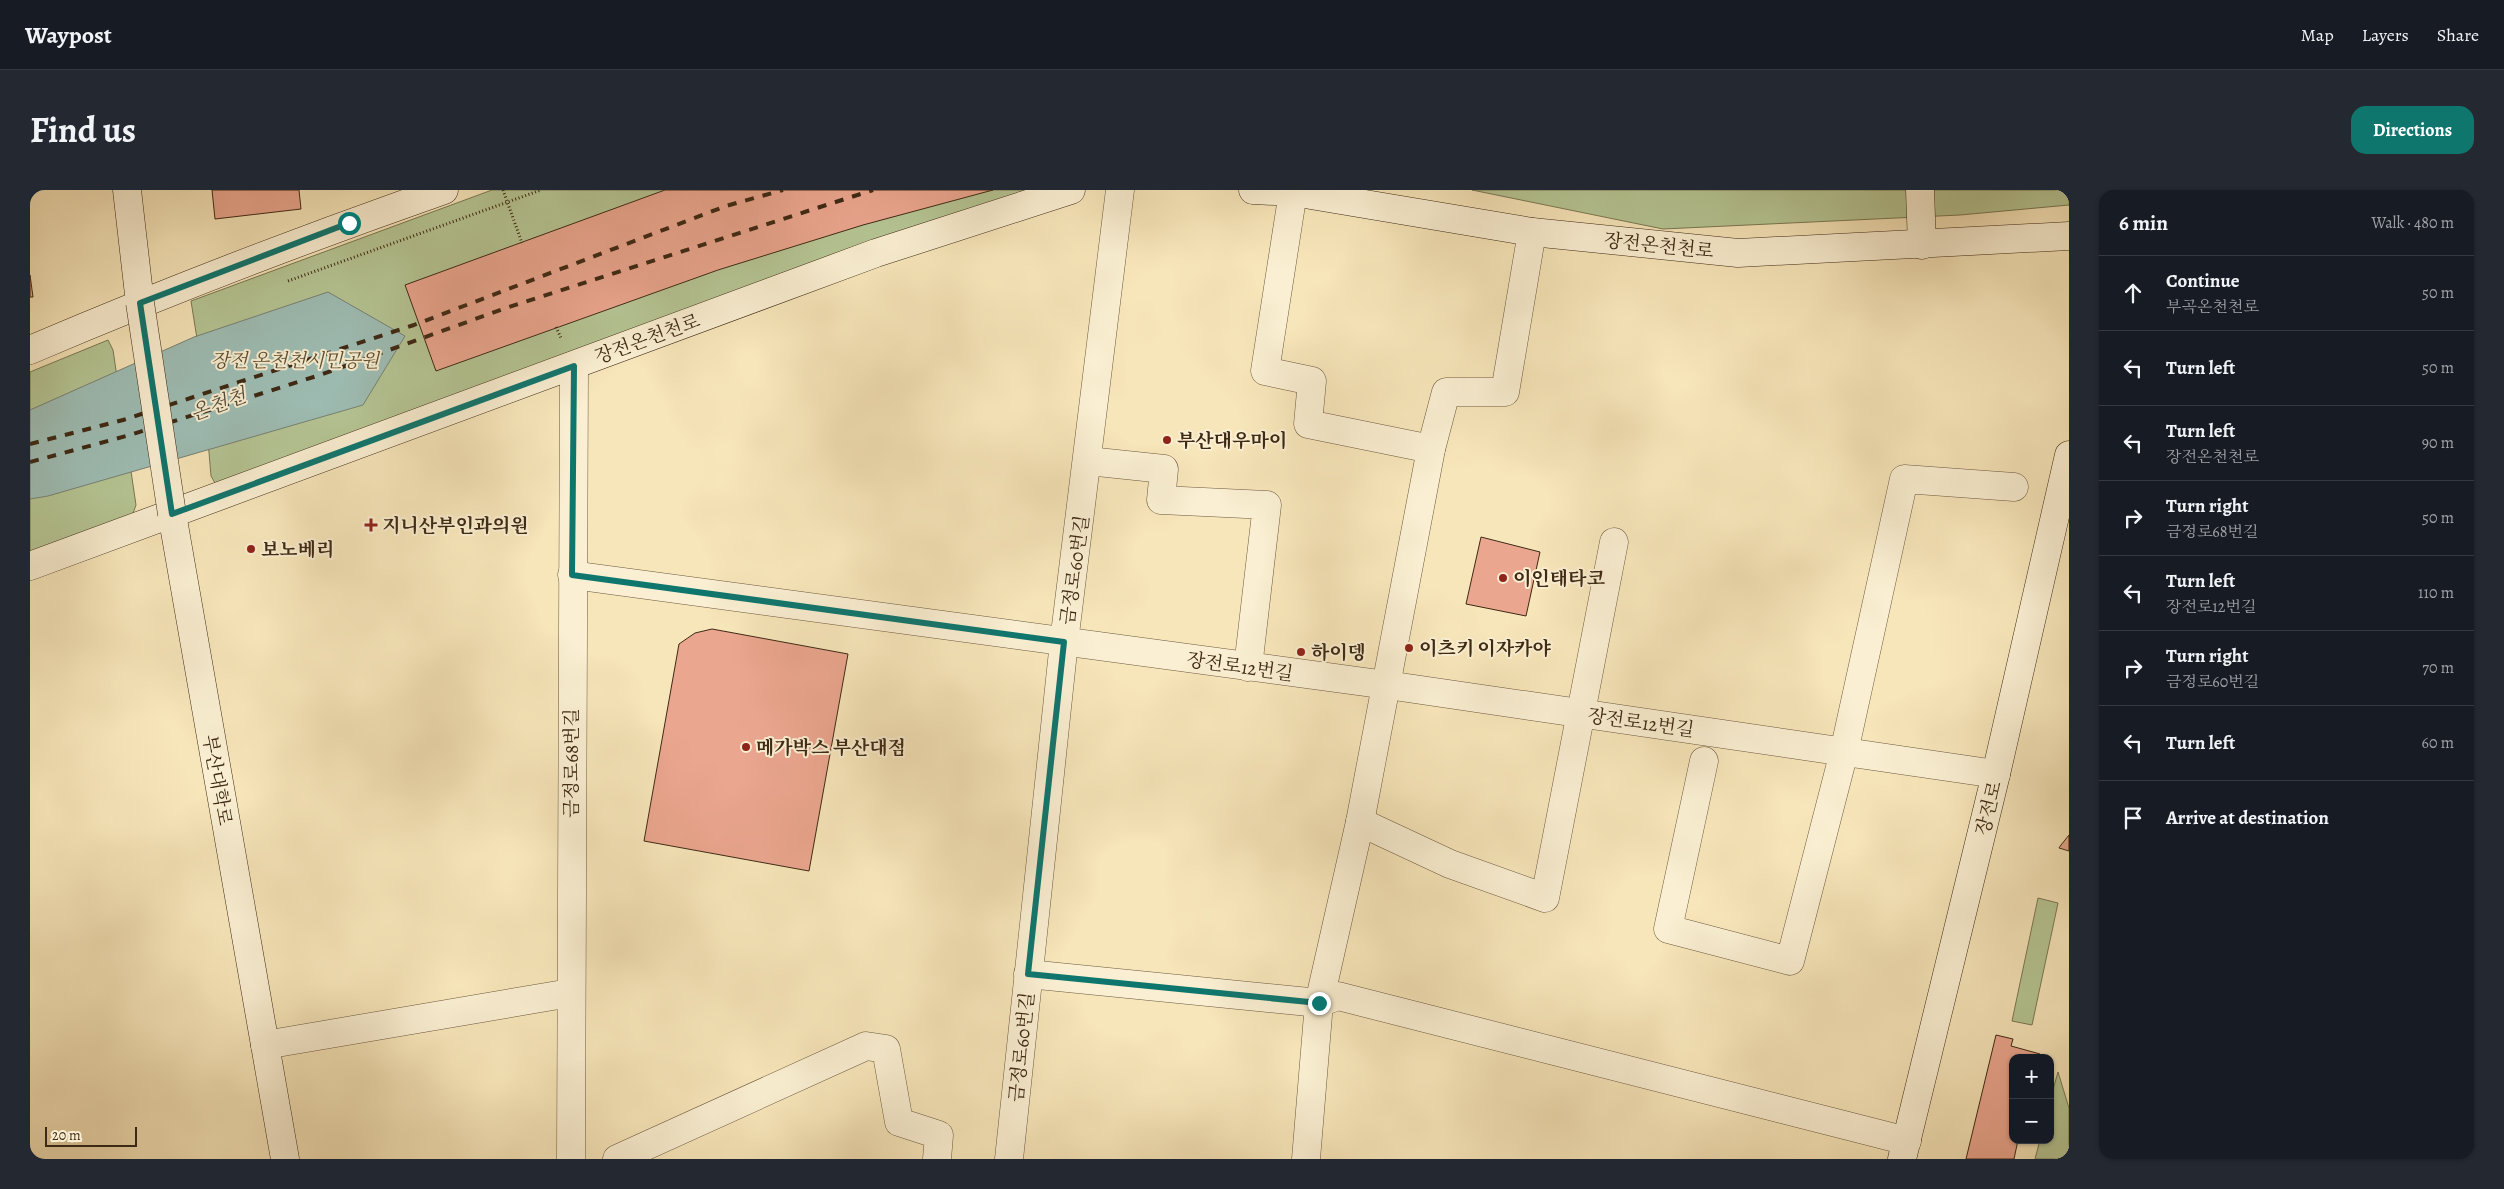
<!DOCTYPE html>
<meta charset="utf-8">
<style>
:root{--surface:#171b24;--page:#242831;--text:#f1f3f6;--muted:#9ea1a6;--line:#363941;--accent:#0f766e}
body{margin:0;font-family:Alegreya,"Noto Serif KR",serif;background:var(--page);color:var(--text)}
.controls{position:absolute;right:15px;bottom:15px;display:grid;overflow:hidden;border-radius:10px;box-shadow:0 1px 4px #0004}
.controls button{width:45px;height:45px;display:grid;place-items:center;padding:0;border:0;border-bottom:1px solid var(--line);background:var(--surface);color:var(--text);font:25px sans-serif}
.scale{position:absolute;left:15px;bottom:12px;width:92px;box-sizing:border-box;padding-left:5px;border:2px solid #3e2914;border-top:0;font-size:14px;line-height:18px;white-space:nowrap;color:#3e2914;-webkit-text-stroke:4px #faefd2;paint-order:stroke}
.stop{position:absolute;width:15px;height:15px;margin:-11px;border:4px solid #0f766e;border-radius:50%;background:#fff}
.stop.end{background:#0f766e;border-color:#fff;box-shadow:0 1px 5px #0008}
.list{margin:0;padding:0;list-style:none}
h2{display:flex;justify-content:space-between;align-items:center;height:65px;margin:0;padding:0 20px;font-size:21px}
h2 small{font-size:16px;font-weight:400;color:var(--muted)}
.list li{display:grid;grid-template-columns:32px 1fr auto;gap:15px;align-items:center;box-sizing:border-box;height:75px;padding:0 20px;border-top:1px solid var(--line)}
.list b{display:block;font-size:19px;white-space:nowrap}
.list p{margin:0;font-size:16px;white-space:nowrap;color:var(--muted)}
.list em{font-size:16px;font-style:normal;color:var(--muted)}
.icon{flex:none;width:28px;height:28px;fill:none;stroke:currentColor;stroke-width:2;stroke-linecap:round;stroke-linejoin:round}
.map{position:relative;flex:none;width:2039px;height:969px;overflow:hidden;border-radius:15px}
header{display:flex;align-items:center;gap:30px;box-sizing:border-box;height:70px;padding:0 25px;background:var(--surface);border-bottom:1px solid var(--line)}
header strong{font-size:24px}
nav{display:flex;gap:28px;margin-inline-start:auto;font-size:18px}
.intro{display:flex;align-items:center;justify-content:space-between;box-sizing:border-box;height:120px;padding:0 30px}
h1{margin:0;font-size:35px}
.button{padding:12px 22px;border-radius:15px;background:var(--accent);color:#fff;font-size:18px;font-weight:700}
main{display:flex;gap:30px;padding:0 30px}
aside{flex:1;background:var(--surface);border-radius:15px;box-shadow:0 1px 4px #0004}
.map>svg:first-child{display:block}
</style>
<header>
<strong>Waypost</strong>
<nav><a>Map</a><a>Layers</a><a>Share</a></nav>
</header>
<div class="intro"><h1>Find us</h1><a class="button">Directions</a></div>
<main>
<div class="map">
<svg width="2039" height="969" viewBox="0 0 2039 969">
<rect width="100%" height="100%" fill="#f7e6ba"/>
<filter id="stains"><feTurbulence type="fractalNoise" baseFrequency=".004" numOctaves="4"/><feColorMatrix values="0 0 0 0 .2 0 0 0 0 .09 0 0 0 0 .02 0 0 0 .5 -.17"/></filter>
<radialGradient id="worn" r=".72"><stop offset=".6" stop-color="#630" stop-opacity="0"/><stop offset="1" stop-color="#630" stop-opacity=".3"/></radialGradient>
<g fill="#b6c695" stroke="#7a7854">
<polygon points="462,0 1027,0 188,298 181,286 172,180 161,111"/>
<polygon points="1442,0 2039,0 2039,15 1930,25 1633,39"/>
<polygon points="78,150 83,160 106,315 101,329 0,362 0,182"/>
<polygon points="2008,708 2028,713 2002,835 1982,831"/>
<polygon points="2028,882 2039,918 2039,969 2005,969 2010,950 2020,950 2020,910"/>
</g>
<polygon fill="#9ebeb5" stroke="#788275" points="298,102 375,146 333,215 18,306 0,309 0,220 164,147"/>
<g fill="#eba68f" stroke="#3e2914">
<polygon points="182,0 269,0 271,19 185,29"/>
<polygon points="635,0 963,0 833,35 688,80 406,181 375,95"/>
<polygon points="0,85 3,107 0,107"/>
<polygon points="1451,347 1510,362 1496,426 1436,414"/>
<polygon points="682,439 818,464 779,681 614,651 649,454 665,443"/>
<polygon points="2039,645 2039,661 2029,658 2031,655"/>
<polygon points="1966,845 1983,849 1981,856 2010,864 2009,868 1983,868 1983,950 1988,950 1984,969 1936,969"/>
</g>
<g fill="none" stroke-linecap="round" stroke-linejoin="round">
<defs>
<g id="street">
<polyline points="1263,2 1235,181 1282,191 1278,234 1401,259"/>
<polyline points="1058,271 1134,279 1131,310 1237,315 1218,477"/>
<polyline points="542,385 1357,495 1966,584"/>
<polyline points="1674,571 1638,739 1760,771 1814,562 1874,289 1984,297"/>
<polyline points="1330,632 1420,674 1515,708 1584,352"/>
<polyline points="998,784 1289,813 1308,806 1877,951"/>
<polyline points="235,855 540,803"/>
<polyline points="541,969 544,177"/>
<polyline points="587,969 836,856 856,859 869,932 909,945 907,969"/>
<polyline points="979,969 1034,452 1090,0"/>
<polyline points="1276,969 1289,813 1330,632 1401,259 1416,202 1475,202 1502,42"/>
</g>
<g id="secondary">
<polyline points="97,0 110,113"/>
<polyline points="1223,0 1263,2 1502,42 1708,63 2039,46"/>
<polyline points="1890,0 1892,55"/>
<path d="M0,160C136,102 274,49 414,0"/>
<polyline points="142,324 255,969"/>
<polyline points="0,376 846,63 1041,0"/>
<polyline points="1872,969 1966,584 2039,265"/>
</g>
</defs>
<use href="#street" stroke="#6c583e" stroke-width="29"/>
<use href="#secondary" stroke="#3e2914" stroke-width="29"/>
<g stroke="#3e2914" stroke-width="3" stroke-dasharray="1 2.5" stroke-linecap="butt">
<polyline points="258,91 511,0"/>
<polyline points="526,137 531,148"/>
</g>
<use href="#street" stroke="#faefd2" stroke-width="28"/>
<use href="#secondary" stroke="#faefd2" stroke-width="28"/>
<g stroke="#3e2914" stroke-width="4" stroke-dasharray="9 9" stroke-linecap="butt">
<polyline points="0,254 93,230 384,135 696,16 753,0"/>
<polyline points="0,272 100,245 290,185 473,119 843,0"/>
</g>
<defs>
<polyline id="secondary-bridge" points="110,113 142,324"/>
</defs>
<use href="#secondary-bridge" stroke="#3e2914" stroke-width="29" stroke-linecap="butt"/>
<polyline stroke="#3e2914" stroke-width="3" stroke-dasharray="1 2.5" stroke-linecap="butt" points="473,0 492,53"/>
<use href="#secondary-bridge" stroke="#faefd2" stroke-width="28"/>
</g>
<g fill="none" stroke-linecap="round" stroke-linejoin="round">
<polyline stroke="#0f766e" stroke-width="6" points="319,33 110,113 142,324 544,176 542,385 1034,452 998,784 1289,813"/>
</g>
<g fill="#8f2418" stroke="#faefd2" stroke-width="2">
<circle cx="1137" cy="250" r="5"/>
<path d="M338.5 327.5h5v5h5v5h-5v5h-5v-5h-5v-5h5z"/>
<circle cx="221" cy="359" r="5"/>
<circle cx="1473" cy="388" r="5"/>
<circle cx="1379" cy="458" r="5"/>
<circle cx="1271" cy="462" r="5"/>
<circle cx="716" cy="557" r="5"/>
</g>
<g text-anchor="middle" stroke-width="4" stroke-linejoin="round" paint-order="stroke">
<g font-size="19" fill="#3e2914" stroke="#faefd2">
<text transform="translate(1629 55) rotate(6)" y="7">장전온천천로</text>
<text transform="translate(617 148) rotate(-20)" y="7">장전온천천로</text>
<text transform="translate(1044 380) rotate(-82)" y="7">금정로60번길</text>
<text transform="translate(1210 476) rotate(8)" y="7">장전로12번길</text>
<text transform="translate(1611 532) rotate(8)" y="7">장전로12번길</text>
<text transform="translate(541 573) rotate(-90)" y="7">금정로68번길</text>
<text transform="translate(188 590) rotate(80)" y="7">부산대학로</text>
<text transform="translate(1958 618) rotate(-76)" y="7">장전로</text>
<text transform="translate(991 857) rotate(-84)" y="7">금정로60번길</text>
</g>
<g font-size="19" font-style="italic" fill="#5c5034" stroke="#faefd2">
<text x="265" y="177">장전 온천천시민공원</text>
</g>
<g font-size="19" font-weight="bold" fill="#3e2914" stroke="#faefd2" text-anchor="start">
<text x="1147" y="257">부산대우마이</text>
<text x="352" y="342">지니산부인과의원</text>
<text x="231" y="366">보노베리</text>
<text x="1483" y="395">이인태타코</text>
<text x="1389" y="465">이츠키 이자카야</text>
<text x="1281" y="469">하이뎅</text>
<text x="726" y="564">메가박스 부산대점</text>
</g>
<g font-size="20" font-style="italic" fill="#564e3c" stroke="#faefd2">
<text transform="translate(188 214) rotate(-20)" y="7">온천천</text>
</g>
</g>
<rect width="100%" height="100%" filter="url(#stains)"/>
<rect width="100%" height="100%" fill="url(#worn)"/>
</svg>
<div class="controls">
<button>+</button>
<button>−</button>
</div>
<div class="scale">20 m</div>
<div class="stop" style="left:319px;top:33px"></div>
<div class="stop end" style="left:1289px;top:813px"></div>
</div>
<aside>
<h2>6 min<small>Walk · 480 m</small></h2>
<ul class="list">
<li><svg class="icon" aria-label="ahead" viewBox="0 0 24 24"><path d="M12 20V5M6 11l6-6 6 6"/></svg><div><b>Continue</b><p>부곡온천천로</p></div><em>50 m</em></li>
<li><svg class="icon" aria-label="left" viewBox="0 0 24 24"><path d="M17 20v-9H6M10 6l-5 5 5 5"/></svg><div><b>Turn left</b></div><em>50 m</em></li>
<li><svg class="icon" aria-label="left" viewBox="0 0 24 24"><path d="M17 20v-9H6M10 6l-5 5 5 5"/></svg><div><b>Turn left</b><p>장전온천천로</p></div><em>90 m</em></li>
<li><svg class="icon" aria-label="right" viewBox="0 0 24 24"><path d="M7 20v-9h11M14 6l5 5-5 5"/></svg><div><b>Turn right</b><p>금정로68번길</p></div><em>50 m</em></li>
<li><svg class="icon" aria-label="left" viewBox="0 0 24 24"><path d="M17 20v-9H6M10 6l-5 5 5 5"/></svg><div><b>Turn left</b><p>장전로12번길</p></div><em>110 m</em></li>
<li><svg class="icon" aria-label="right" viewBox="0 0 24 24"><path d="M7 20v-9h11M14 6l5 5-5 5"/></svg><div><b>Turn right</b><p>금정로60번길</p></div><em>70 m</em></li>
<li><svg class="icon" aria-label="left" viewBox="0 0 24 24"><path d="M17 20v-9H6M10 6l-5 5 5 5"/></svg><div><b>Turn left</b></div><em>60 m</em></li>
<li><svg class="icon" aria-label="arrive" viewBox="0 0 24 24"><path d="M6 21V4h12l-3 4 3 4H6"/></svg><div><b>Arrive at destination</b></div></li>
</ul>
</aside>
</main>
